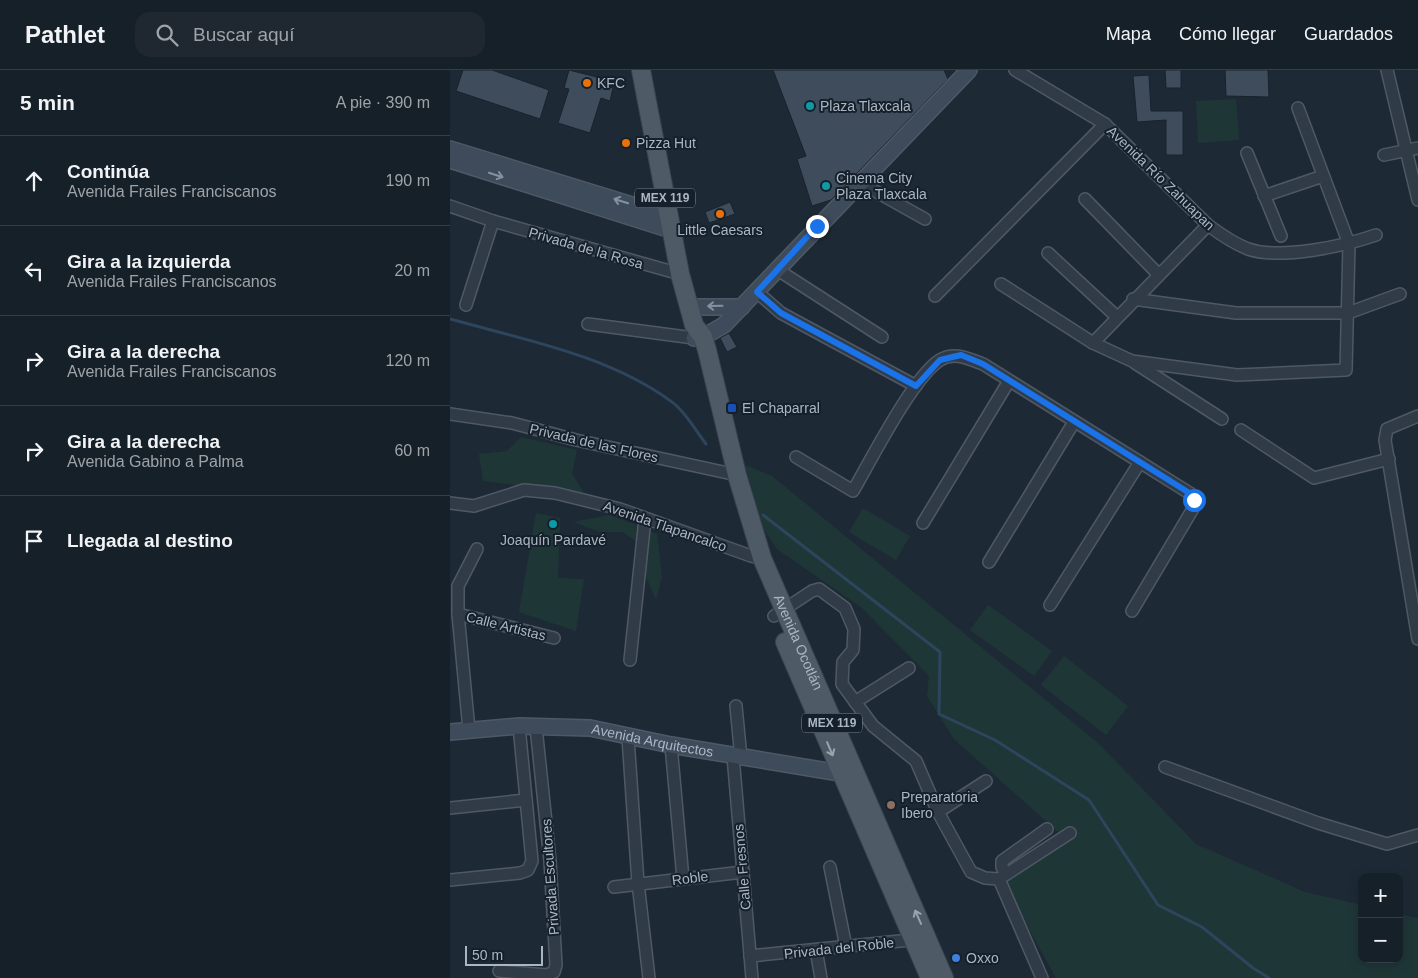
<!DOCTYPE html>
<html lang="es">
<meta charset="utf-8">
<style>
:root{--surface:#162028;--page:#1f2830;--text:#f1f3f6;--muted:#9ea3a8;--line:#353e45}
body{margin:0;font-family:Arial,sans-serif;background:var(--page);color:var(--text)}
.controls{position:absolute;right:15px;bottom:15px;display:grid;overflow:hidden;border-radius:10px;box-shadow:0 2px 12px #0003}
.controls button{width:45px;height:45px;display:grid;place-items:center;padding:0;border:0;border-bottom:1px solid var(--line);background:var(--surface);color:var(--text);font:25px sans-serif}
.scale{position:absolute;left:15px;bottom:12px;width:78px;box-sizing:border-box;padding-left:5px;border:2px solid #aab6c4;border-top:0;font-size:14px;line-height:18px;white-space:nowrap;color:#aab6c4;-webkit-text-stroke:4px #16202b;paint-order:stroke}
.stop{position:absolute;width:15px;height:15px;margin:-11px;border:4px solid #1a73e8;border-radius:50%;background:#fff}
.stop.end{background:#1a73e8;border-color:#fff;box-shadow:0 1px 5px #0008}
.list{margin:0;padding:0;list-style:none}
h2{display:flex;justify-content:space-between;align-items:center;height:65px;margin:0;padding:0 20px;font-size:21px}
h2 small{font-size:16px;font-weight:400;color:var(--muted)}
.list li{display:grid;grid-template-columns:32px 1fr auto;gap:15px;align-items:center;box-sizing:border-box;height:90px;padding:0 20px;border-top:1px solid var(--line)}
.list b{display:block;font-size:19px;white-space:nowrap}
.list p{margin:0;font-size:16px;white-space:nowrap;color:var(--muted)}
.list em{font-size:16px;font-style:normal;color:var(--muted)}
.icon{flex:none;width:28px;height:28px;fill:none;stroke:currentColor;stroke-width:2;stroke-linecap:round;stroke-linejoin:round}
.map{position:relative;flex:none;width:968px;height:908px;overflow:hidden}
header{display:flex;align-items:center;gap:30px;box-sizing:border-box;height:70px;padding:0 25px;background:var(--surface);border-bottom:1px solid var(--line)}
header strong{font-size:24px}
nav{display:flex;gap:28px;margin-inline-start:auto;font-size:18px}
.search{width:350px;height:45px;background:var(--page);display:flex;align-items:center;gap:12px;box-sizing:border-box;padding:0 18px;border-radius:15px;color:var(--muted);font-size:19px}
main{display:flex}
aside{flex:1;background:var(--surface)}
.map>svg:first-child{display:block}
</style>
<header>
<strong>Pathlet</strong>
<div class="search"><svg class="icon" aria-label="search" viewBox="0 0 24 24"><circle cx="10" cy="10" r="6"/><path d="M15 15l6 6"/></svg>Buscar aquí</div>
<nav><a>Mapa</a><a>Cómo llegar</a><a>Guardados</a></nav>
</header>
<main>
<aside>
<h2>5 min<small>A pie · 390 m</small></h2>
<ul class="list">
<li><svg class="icon" aria-label="ahead" viewBox="0 0 24 24"><path d="M12 20V5M6 11l6-6 6 6"/></svg><div><b>Continúa</b><p>Avenida Frailes Franciscanos</p></div><em>190 m</em></li>
<li><svg class="icon" aria-label="left" viewBox="0 0 24 24"><path d="M17 20v-9H6M10 6l-5 5 5 5"/></svg><div><b>Gira a la izquierda</b><p>Avenida Frailes Franciscanos</p></div><em>20 m</em></li>
<li><svg class="icon" aria-label="right" viewBox="0 0 24 24"><path d="M7 20v-9h11M14 6l5 5-5 5"/></svg><div><b>Gira a la derecha</b><p>Avenida Frailes Franciscanos</p></div><em>120 m</em></li>
<li><svg class="icon" aria-label="right" viewBox="0 0 24 24"><path d="M7 20v-9h11M14 6l5 5-5 5"/></svg><div><b>Gira a la derecha</b><p>Avenida Gabino a Palma</p></div><em>60 m</em></li>
<li><svg class="icon" aria-label="arrive" viewBox="0 0 24 24"><path d="M6 21V4h12l-3 4 3 4H6"/></svg><div><b>Llegada al destino</b></div></li>
</ul>
</aside>
<div class="map">
<svg width="968" height="908" viewBox="0 0 968 908">
<rect width="100%" height="100%" fill="#1d2a36"/>
<g fill="#1f3637">
<polygon points="786,29 789,70 748,73 746,31"/>
<polygon points="71,367 127,380 122,404 135,424 33,411 29,384 57,381"/>
<polygon points="295,395 322,406 648,673 746,774 855,822 912,835 912,889 949,889 949,844 968,848 968,908 606,908 554,814 616,769 504,669 477,626 479,606 412,538 327,479 313,458"/>
<polygon points="413,438 460,466 446,490 399,462"/>
<polygon points="86,443 110,448 108,508 134,509 126,561 69,542"/>
<polygon points="159,445 190,456 186,471 172,462 150,462 123,452"/>
<polygon points="197,460 207,464 212,507 206,530 193,500"/>
<polygon points="538,535 602,581 584,606 520,560"/>
<polygon points="614,586 678,636 656,665 591,615"/>
</g>
<g fill="none" stroke-linecap="round" stroke-linejoin="round">
<g stroke="#2d455d" stroke-width="3">
<path d="M0,249C75,270 158,285 222,332C235,341 246,361 256,374"/>
<polyline points="313,445 490,582 489,644 545,670 639,730 708,835 752,857 803,898 819,908"/>
</g>
</g>
<g fill="#3e4c5b" stroke="#18222d">
<polygon points="13,0 42,0 99,20 90,49 6,21"/>
<polygon points="119,0 159,10 157,16 163,18 160,31 151,28 140,63 108,53 119,19 114,18"/>
<polygon points="323,0 494,0 498,9 381,130 362,136 347,89 356,86"/>
<polygon points="715,0 731,0 731,18 716,18"/>
<polygon points="775,0 818,0 819,27 776,26"/>
<polygon points="699,5 701,41 733,41 733,85 716,85 716,50 687,52 683,6"/>
<polygon points="280,132 285,144 259,153 255,142"/>
<polygon points="279,263 287,277 277,282 270,268"/>
</g>
<g fill="none" stroke-linecap="round" stroke-linejoin="round">
<defs>
<g id="street">
<path d="M565,0L655,54L758,155C770,164 783,173 798,179C831,190 894,176 926,165"/>
<polyline points="937,0 968,130"/>
<polyline points="797,83 831,166"/>
<polyline points="934,85 968,78"/>
<polyline points="409,112 475,149"/>
<polyline points="814,126 873,106"/>
<polyline points="635,129 708,204"/>
<polyline points="0,136 43,151 230,204"/>
<polyline points="598,183 667,247"/>
<polyline points="328,200 432,267"/>
<polyline points="551,214 643,273 682,291 787,305 896,300 899,174 848,38"/>
<polyline points="307,222 331,243 466,316"/>
<polyline points="485,226 655,54"/>
<polyline points="683,229 786,243 898,243 950,224"/>
<polyline points="16,235 43,151"/>
<polyline points="138,254 244,268"/>
<polyline points="643,273 758,155"/>
<polyline points="685,293 772,349"/>
<polyline points="0,344 62,353 126,370 287,405"/>
<polyline points="968,346 937,359 935,370 968,569"/>
<polyline points="791,360 864,408 939,389"/>
<path d="M346,387L403,421C421,390 463,307 490,290C504,281 519,289 533,294L741,424L744,430V437L682,541"/>
<polyline points="0,433 24,436 74,420 105,423 170,439 301,486 312,488"/>
<polyline points="473,453 559,311"/>
<polyline points="539,492 624,352"/>
<polyline points="600,535 690,392"/>
<polyline points="8,544 104,568"/>
<polyline points="324,546 362,521 369,519 395,538 404,559 403,580 393,592 392,614 423,656 466,691 488,742"/>
<polyline points="180,590 195,449"/>
<polyline points="405,632 459,598"/>
<polyline points="286,636 291,688"/>
<polyline points="19,660 8,544 8,516 27,479"/>
<polyline points="178,668 188,813 199,908"/>
<polyline points="221,675 233,809"/>
<polyline points="283,686 302,908"/>
<polyline points="715,697 868,753 937,774 968,765"/>
<polyline points="536,711 488,742 521,802 535,808 549,809 620,763"/>
<polyline points="0,738 76,730"/>
<polyline points="380,797 396,877"/>
<polyline points="556,804 552,797 552,791 597,759"/>
<polyline points="549,809 592,908"/>
<polyline points="0,810 70,803 78,800 82,791 69,656"/>
<polyline points="164,817 293,802"/>
<polyline points="366,880 371,908"/>
<polyline points="300,886 470,869"/>
<polyline points="49,901 97,905 104,902 106,895 100,791 86,657"/>
</g>
<g id="secondary">
<polyline points="0,79 218,146"/>
<polyline points="0,90 221,160"/>
<polyline points="239,237 292,237"/>
<polyline points="244,268 253,267 274,255 519,0"/>
<path id="s1" d="M0,662L69,656L140,658L221,675L390,703L401,701"/>
</g>
<g id="primary">
<path id="s2" d="M191,0L230,204L244,255L253,267L257,280L287,405L312,488L494,908"/>
<polyline points="335,572 480,908"/>
</g>
</defs>
<use href="#street" stroke="#4e5965" stroke-width="14"/>
<use href="#secondary" stroke="#4e5965" stroke-width="18"/>
<use href="#primary" stroke="#3a4450" stroke-width="20"/>
<use href="#street" stroke="#303b47" stroke-width="11"/>
<use href="#secondary" stroke="#3e4b5a" stroke-width="15"/>
<use href="#primary" stroke="#4e5b67" stroke-width="18"/>
</g>
<defs><path id="oneway-shaft" d="M-6 0H5M1.5-3L5.5 0L1.5 3" fill="none" stroke-width="1.6" stroke-linecap="round" stroke-linejoin="round" transform="scale(1.25)"/></defs>
<g stroke="#84919f">
<use href="#oneway-shaft" transform="translate(46 105) rotate(18)"/>
<use href="#oneway-shaft" transform="translate(171 131) rotate(-163)"/>
<use href="#oneway-shaft" transform="translate(265 236) rotate(179)"/>
</g>
<g stroke="#98a4b1">
<use href="#oneway-shaft" transform="translate(380 679) rotate(67)"/>
<use href="#oneway-shaft" transform="translate(468 847) rotate(-114)"/>
</g>
<g fill="none" stroke-linecap="round" stroke-linejoin="round">
<polyline stroke="#1a73e8" stroke-width="6" points="367,156 307,222 331,243 466,316 490,290 511,285 533,294 741,424 744,430"/>
</g>
<g fill="#e8710a" stroke="#16202b" stroke-width="2">
<circle cx="137" cy="13" r="5"/>
<circle cx="176" cy="73" r="5"/>
<circle cx="270" cy="144" r="5"/>
</g>
<g fill="#0f9aa8" stroke="#16202b" stroke-width="2">
<circle cx="360" cy="36" r="5"/>
<circle cx="376" cy="116" r="5"/>
<circle cx="103" cy="454" r="5"/>
</g>
<rect fill="#1a4fb4" stroke="#16202b" stroke-width="2" x="277" y="333" width="10" height="10" rx="2.5"/>
<circle fill="#8d6e63" stroke="#16202b" stroke-width="2" cx="441" cy="735" r="5"/>
<circle fill="#3f7fe0" stroke="#16202b" stroke-width="2" cx="506" cy="888" r="5"/>
<g text-anchor="middle" stroke-width="4" stroke-linejoin="round" paint-order="stroke">
<g fill="#16202b" stroke="#7e8996" stroke-width="1">
<rect x="185" y="118.5" width="60" height="19" rx="4"/>
<rect x="352" y="643.5" width="60" height="19" rx="4"/>
</g>
<g font-size="12" font-weight="bold" fill="#aab6c4">
<text x="215" y="132">MEX 119</text>
<text x="382" y="657">MEX 119</text>
</g>
<g font-size="14" fill="#aab6c4" stroke="#16202b" text-anchor="start">
<text x="147" y="18">KFC</text>
<text x="370" y="41">Plaza Tlaxcala</text>
<text x="186" y="78">Pizza Hut</text>
<text x="386" y="113">Cinema City<tspan x="386" dy="16">Plaza Tlaxcala</tspan></text>
<text x="270" y="165" text-anchor="middle">Little Caesars</text>
<text x="292" y="343">El Chaparral</text>
<text x="103" y="475" text-anchor="middle">Joaquín Pardavé</text>
<text x="451" y="732">Preparatoria<tspan x="451" dy="16">Ibero</tspan></text>
<text x="516" y="893">Oxxo</text>
</g>
<g font-size="14" fill="#aab6c4" stroke="#16202b">
<text transform="translate(711 108) rotate(44)" y="5">Avenida Río Zahuapan</text>
<text transform="translate(136 178) rotate(16)" y="5">Privada de la Rosa</text>
<text transform="translate(144 373) rotate(13)" y="5">Privada de las Flores</text>
<text transform="translate(215 456) rotate(19)" y="5">Avenida Tlapancalco</text>
<text transform="translate(56 556) rotate(14)" y="5">Calle Artistas</text>
<text dy="5" stroke="none"><textPath href="#s2" startOffset="596">Avenida Ocotlán</textPath></text>
<text dy="5" stroke="none"><textPath href="#s1" startOffset="204">Avenida Arquitectos</textPath></text>
<text transform="translate(292 797) rotate(-95)" y="5">Calle Fresnos</text>
<text transform="translate(100 807) rotate(-94)" y="5">Privada Escultores</text>
<text transform="translate(240 808) rotate(-7)" y="5">Roble</text>
<text transform="translate(389 878) rotate(-6)" y="5">Privada del Roble</text>
</g>
</g>
</svg>
<div class="controls">
<button>+</button>
<button>−</button>
</div>
<div class="scale">50 m</div>
<div class="stop" style="left:744px;top:430px"></div>
<div class="stop end" style="left:367px;top:156px"></div>
</div>
</main>
